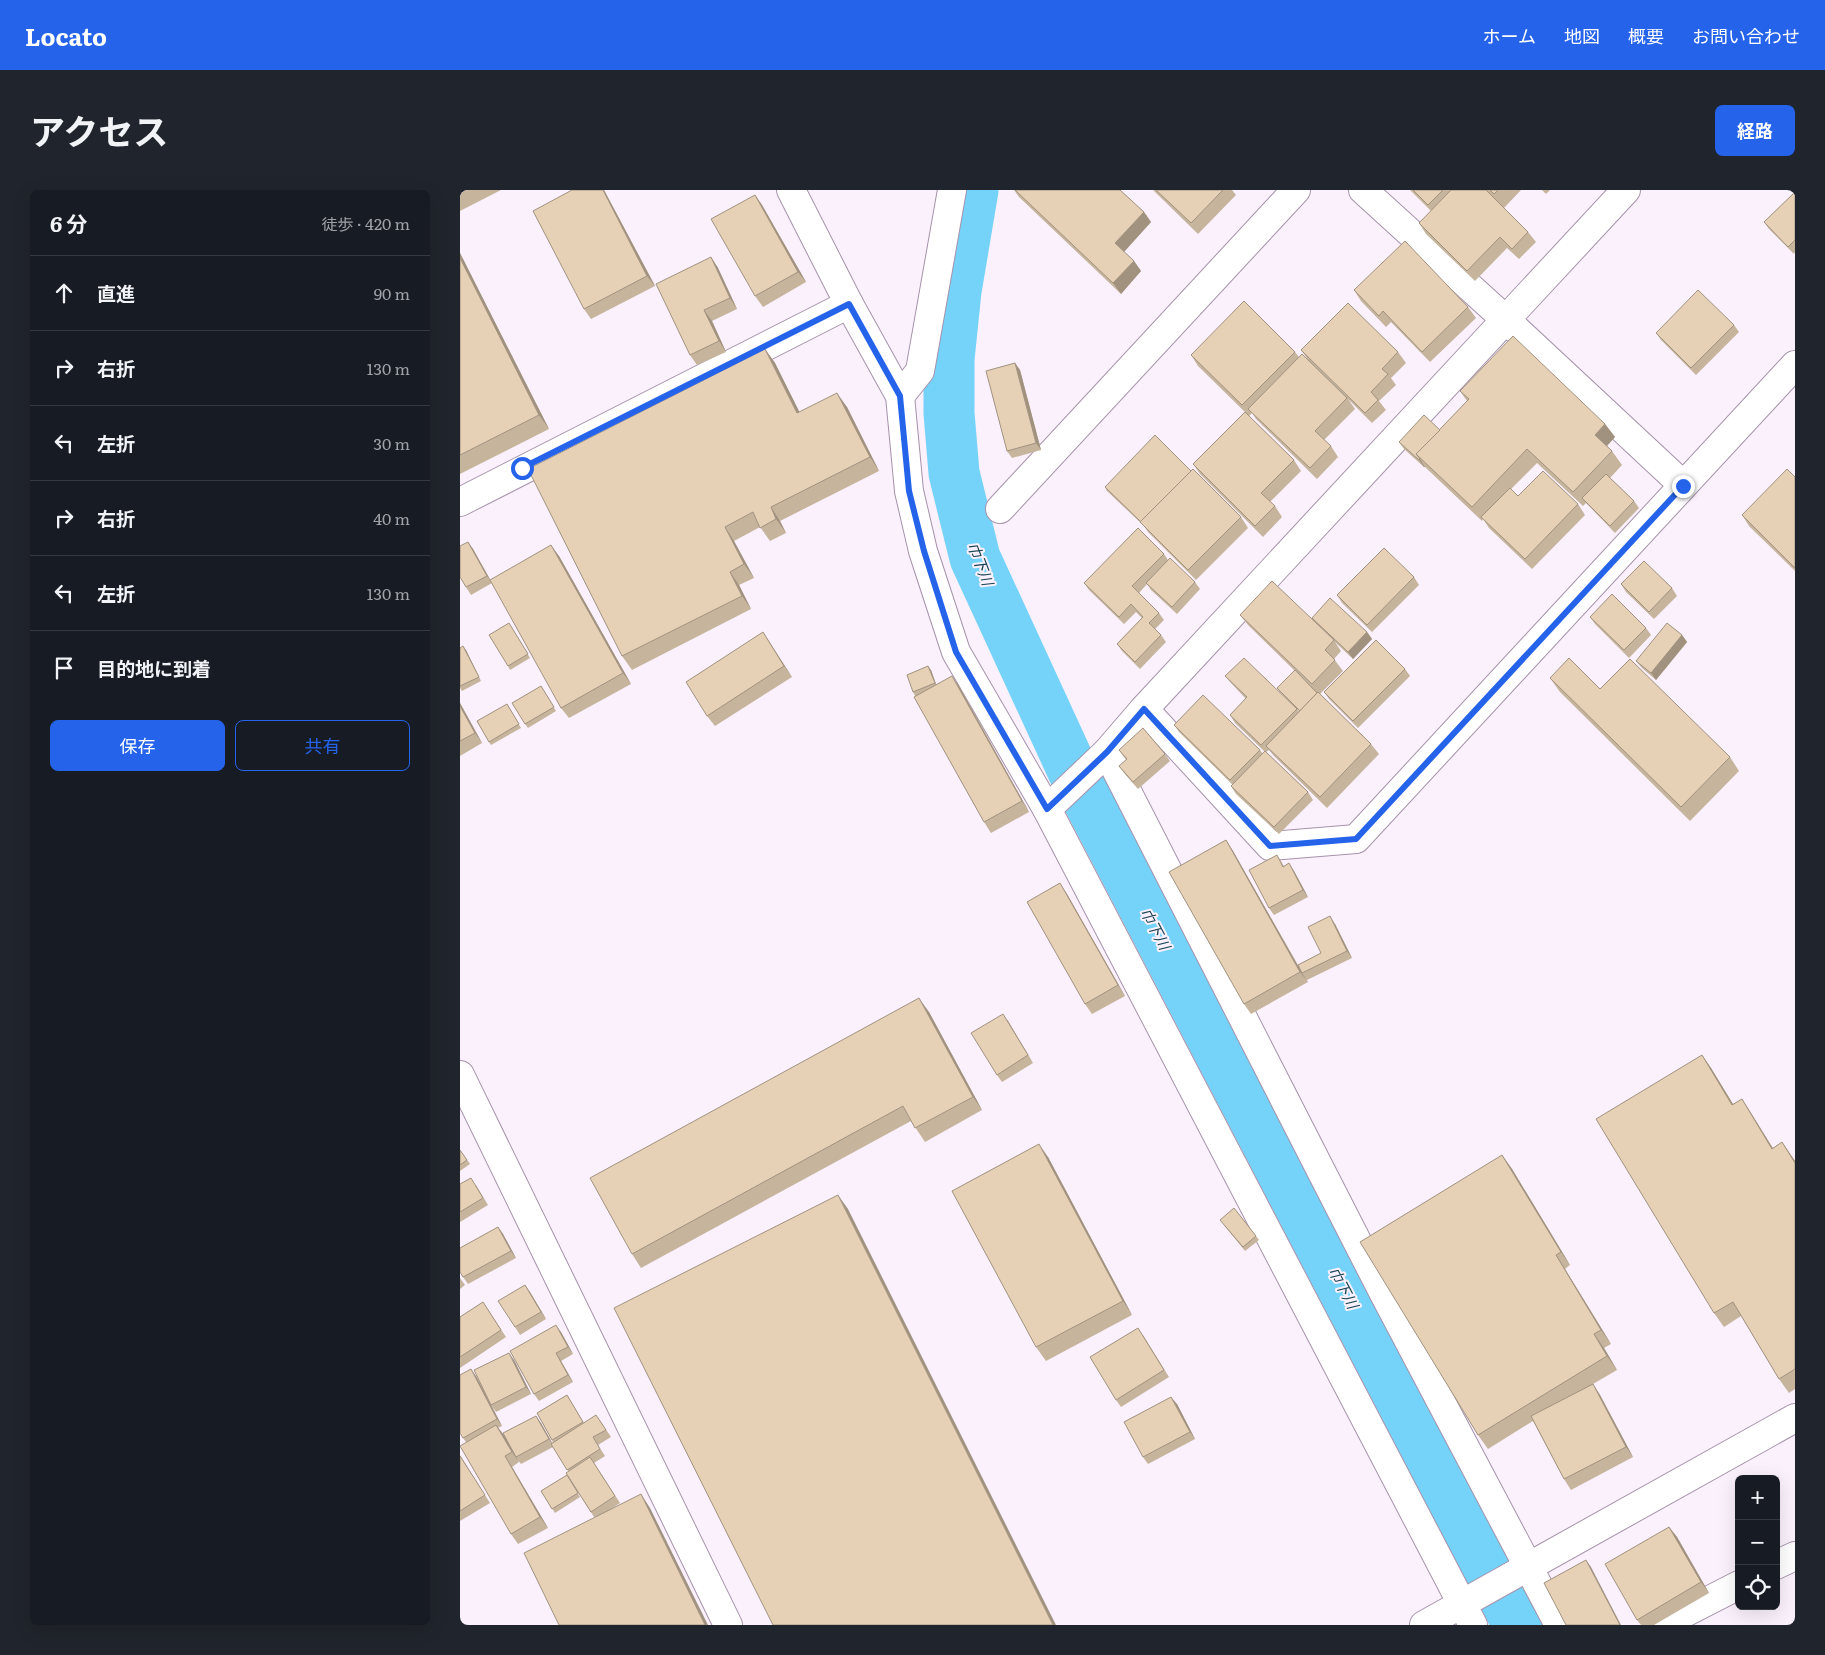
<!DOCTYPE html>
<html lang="ja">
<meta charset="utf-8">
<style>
:root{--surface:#171b24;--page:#20242c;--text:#f1f3f6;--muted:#9ea1a6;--line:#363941;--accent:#2563eb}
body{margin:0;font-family:Literata,"Noto Sans JP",serif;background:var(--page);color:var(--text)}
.controls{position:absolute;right:15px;bottom:15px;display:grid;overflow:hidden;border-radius:8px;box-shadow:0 5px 20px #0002}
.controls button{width:45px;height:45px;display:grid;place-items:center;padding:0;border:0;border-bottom:1px solid var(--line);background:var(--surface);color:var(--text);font:25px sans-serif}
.stop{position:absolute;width:15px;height:15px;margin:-11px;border:4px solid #2563eb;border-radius:50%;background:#fff}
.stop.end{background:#2563eb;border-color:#fff;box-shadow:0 1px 5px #0008}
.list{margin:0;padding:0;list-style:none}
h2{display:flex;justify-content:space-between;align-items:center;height:65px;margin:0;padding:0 20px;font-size:21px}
h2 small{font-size:16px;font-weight:400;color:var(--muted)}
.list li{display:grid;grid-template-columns:32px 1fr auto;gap:15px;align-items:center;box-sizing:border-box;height:75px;padding:0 20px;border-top:1px solid var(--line)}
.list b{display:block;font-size:19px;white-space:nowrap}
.list em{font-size:16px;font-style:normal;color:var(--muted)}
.actions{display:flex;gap:10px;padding:15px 20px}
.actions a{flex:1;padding:11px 0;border:1px solid var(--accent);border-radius:8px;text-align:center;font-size:18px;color:var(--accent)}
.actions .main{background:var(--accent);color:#fff}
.icon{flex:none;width:28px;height:28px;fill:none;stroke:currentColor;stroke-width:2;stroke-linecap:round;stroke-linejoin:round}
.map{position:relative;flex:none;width:1335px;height:1435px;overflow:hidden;border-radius:8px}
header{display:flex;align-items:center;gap:30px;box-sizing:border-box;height:70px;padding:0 25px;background:var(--accent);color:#fff}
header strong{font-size:24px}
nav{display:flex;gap:28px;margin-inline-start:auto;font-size:18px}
.intro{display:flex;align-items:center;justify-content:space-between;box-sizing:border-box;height:120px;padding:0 30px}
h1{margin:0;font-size:35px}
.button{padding:12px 22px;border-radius:8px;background:var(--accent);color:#fff;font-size:18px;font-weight:700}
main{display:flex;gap:30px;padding:0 30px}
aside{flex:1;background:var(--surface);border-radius:8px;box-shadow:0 5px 20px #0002}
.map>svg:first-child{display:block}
</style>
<header>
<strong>Locato</strong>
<nav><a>ホーム</a><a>地図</a><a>概要</a><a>お問い合わせ</a></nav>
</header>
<div class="intro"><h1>アクセス</h1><a class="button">経路</a></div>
<main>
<aside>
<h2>6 分<small>徒歩 · 420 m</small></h2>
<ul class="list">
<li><svg class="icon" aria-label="ahead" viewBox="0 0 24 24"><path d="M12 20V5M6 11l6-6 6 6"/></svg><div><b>直進</b></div><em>90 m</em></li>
<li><svg class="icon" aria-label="right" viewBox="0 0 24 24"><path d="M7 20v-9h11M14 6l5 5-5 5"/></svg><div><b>右折</b></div><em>130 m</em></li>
<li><svg class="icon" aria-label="left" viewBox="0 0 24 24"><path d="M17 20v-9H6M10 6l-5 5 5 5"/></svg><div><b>左折</b></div><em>30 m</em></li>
<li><svg class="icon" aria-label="right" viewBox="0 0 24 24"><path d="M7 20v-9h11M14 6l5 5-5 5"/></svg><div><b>右折</b></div><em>40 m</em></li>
<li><svg class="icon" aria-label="left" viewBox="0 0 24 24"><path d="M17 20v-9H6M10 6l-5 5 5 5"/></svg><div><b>左折</b></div><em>130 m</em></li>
<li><svg class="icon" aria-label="arrive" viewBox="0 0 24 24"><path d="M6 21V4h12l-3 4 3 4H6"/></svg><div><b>目的地に到着</b></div></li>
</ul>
<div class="actions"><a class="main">保存</a><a>共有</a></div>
</aside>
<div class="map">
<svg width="1335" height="1435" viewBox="0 0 1335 1435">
<rect width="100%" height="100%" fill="#faf1fc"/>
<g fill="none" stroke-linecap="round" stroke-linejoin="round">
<polyline stroke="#75d2f8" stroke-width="51" points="513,0 496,101 489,169 489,223 494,283 515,368 613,581 1058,1435"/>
<defs>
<g id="street">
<polyline points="331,0 389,114 440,206 449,301 463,361 496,462 587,619 1013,1435"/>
<polyline points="903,0 1046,130 1223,295"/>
<polyline points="440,206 460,181 492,0"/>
<polyline points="0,312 389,114"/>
<polyline points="540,319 836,0"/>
<polyline points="684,519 810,656 896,649 1335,175"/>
<polyline points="647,562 924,1104 1099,1435"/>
<polyline points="587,619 647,562 684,519 1166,0"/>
<polyline points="0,885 268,1435"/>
<polyline points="1316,1375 1335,1366"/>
<polyline points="1201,1435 1279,1395"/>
</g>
<polyline id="secondary" points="964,1435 1335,1228"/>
</defs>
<use href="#street" stroke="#a692ab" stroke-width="30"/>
<use href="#secondary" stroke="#a692ab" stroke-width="30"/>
<use href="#street" stroke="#fff" stroke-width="28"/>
<use href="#secondary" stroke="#fff" stroke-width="28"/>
</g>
<g fill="#c6b49d">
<polygon points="0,0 41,0 0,21"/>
<polygon points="144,0 195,96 131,129 124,119"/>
<polygon points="554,0 660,0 684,22 691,32 664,62 674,71 681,81 661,104 559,7"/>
<polygon points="693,0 772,0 776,5 738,44"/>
<polygon points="950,0 1061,0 1044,18 1068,42 1076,52 1059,69 1047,58 1015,91 966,44 959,33 971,21"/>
<polygon points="1082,0 1090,0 1086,4"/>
<polygon points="1335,2 1335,62 1334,64 1309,39 1304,32"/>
<polygon points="295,5 302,15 346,92 303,117 295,106"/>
<polygon points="0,63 89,239 0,284"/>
<polygon points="251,67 258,78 277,119 252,131 266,162 237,175 230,165"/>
<polygon points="894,100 1008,117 1016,128 970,172 931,132 926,137 901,111"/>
<polygon points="1274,135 1279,142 1236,185 1201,150 1196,143"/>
<polygon points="305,159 315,173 339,222 387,217 419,281 320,331 326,343 310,351 300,337 274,351 294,388 279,395 291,419 172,480 162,466"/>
<polygon points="841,160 938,162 946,173 931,188 936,195 919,211 926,220 912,233 888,209 895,219 864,250 871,256 878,267 857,289 796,229 792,223 789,226 834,270 841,281 810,312 815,316 822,327 803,347 740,284 733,274 785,222 738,176 731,165 835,162 839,167 849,171"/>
<polygon points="555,173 560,180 581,260 552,268 547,261"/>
<polygon points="1000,201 1145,234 1155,247 1147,256 1152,261 1162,275 1150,288 1174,311 1179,318 1155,343 1126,313 1123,316 1077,273 1051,299 1058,306 1118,314 1125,325 1072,379 1029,338 1023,329 1022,331 965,277 964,277 944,259 939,252 980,240 1007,211"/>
<polygon points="731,281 781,327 788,338 736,390 688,342 684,336 647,301 645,297"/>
<polygon points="1335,287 1335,381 1289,336 1282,325"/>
<polygon points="8,352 13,359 32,393 11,405 6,397"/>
<polygon points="704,364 708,370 735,392 740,399 717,424 691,400 687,394 679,403 699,423 704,430 695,439 701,445 706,452 680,479 662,461 657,454 682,428 676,422 664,434 629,400 624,393"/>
<polygon points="99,366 171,494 109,528 101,518"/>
<polygon points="954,387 959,395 912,442 882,413 877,405"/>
<polygon points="1161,394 1212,398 1217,406 1194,429 1166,402"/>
<polygon points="780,425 856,433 852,428 907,442 912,449 893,469 875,452 881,461 874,469 883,481 860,504 911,554 919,564 867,618 814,566 809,560 806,562 848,602 853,610 819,644 776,604 771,596 773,595 719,542 714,535 800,560 803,564 805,562 775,533 770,525 786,509 771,493 765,486 837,519 839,522 839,521 820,502 817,498 835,481 788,435"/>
<polygon points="1130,427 1186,438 1191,445 1169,468 1135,434"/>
<polygon points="51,437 70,468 50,480 48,476"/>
<polygon points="303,442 332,487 255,536 247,526"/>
<polygon points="1222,445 1227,452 1196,490 1182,478 1176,471"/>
<polygon points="0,458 6,460 21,491 2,501 0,498"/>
<polygon points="945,479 950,486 898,538 869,509 864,502"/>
<polygon points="471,480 476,494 499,496 569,622 531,643 524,632 453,502"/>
<polygon points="1090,488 1270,567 1279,581 1230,631 1100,502"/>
<polygon points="81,496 96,521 68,538 65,534"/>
<polygon points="0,513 22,553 0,566"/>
<polygon points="47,514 61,538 31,555 29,552"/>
<polygon points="659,560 705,564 710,571 678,599 664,583 659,576 666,570"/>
<polygon points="766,650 773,661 838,775 861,763 875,734 892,768 847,790 846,789 848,792 791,824 784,814"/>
<polygon points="817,665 824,676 834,681 848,707 814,725 809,718"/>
<polygon points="607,704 665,806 632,824 625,814"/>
<polygon points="469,822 522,920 465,952 451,931 181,1078 172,1064"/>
<polygon points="548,831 573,873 542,892 537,885"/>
<polygon points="1242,865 1251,878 1273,914 1282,909 1291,923 1313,958 1322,952 1335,971 1335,1199 1329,1203 1319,1189 1281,1126 1264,1137 1254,1123"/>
<polygon points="0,960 10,974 0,981"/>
<polygon points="1042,965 1052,979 1110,1075 1105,1079 1151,1154 1144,1158 1157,1180 1133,1194 1140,1205 1173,1267 1111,1300 1104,1289 1073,1231 1028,1259 1018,1245"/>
<polygon points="588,967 672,1125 586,1171 576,1157"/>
<polygon points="0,994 16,995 28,1015 0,1032"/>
<polygon points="763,1034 796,1046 799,1050 785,1061"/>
<polygon points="38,1037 43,1044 56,1068 8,1094 3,1087"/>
<polygon points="0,1088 5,1095 0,1099"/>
<polygon points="70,1102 86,1129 60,1145 55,1137"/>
<polygon points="23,1112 46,1147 0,1178 0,1127"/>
<polygon points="101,1142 113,1164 101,1171 113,1192 79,1211 74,1204"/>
<polygon points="683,1145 709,1187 661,1217 656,1210"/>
<polygon points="54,1170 71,1204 36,1222 31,1215"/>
<polygon points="16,1186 42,1236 38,1238 54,1263 81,1233 92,1253 93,1252 77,1223 107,1205 124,1233 141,1232 151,1247 138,1255 145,1266 134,1273 160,1313 151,1319 190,1318 134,1327 106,1283 109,1282 93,1257 61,1274 57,1269 59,1272 52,1277 88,1338 58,1354 51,1344 6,1252 3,1248"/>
<polygon points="717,1214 735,1249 688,1274 683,1267"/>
<polygon points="0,1265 30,1313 0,1331"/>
<polygon points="107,1285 120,1307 95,1323 81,1301"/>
<polygon points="1209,1337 1217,1347 1249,1403 1194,1435 1181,1435 1177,1430"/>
</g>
<g fill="#a19280">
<polygon points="143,0 144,0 195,96 187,86"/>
<polygon points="295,5 302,15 346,92 338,82"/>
<polygon points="684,22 691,32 662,64 655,53"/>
<polygon points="0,63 89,239 79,225 0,68"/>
<polygon points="251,67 258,78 277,119 270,108"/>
<polygon points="674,71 681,81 661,104 653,93"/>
<polygon points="244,120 252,131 266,162 259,151"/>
<polygon points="305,159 315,173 347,237 337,223"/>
<polygon points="555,173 560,180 581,260 576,253"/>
<polygon points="377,203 387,217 419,281 410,267"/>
<polygon points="1145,234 1155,247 1144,259 1135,245"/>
<polygon points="960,269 965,277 964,277 959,270"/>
<polygon points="311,317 320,331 326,343 316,329"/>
<polygon points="265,337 274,351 294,388 284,374"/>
<polygon points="8,352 13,359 32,393 27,386"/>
<polygon points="91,355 99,366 171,494 163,483"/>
<polygon points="270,382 279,395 291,419 282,406"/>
<polygon points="303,442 310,453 332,487 324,476"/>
<polygon points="907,442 912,449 893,469 888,462"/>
<polygon points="1222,445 1227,452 1196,490 1191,483"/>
<polygon points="3,456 6,460 21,491 19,487"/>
<polygon points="468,476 471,480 477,497 475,493"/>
<polygon points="492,486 499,496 569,622 562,611"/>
<polygon points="0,513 22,553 15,543 0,516"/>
<polygon points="766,650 773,661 842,783 848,792 840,782"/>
<polygon points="829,673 834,681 848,707 843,700"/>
<polygon points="600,693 607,704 665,806 658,795"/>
<polygon points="870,726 875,734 892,768 887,761"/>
<polygon points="459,808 469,822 522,920 513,907"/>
<polygon points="543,824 548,831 573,873 568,865"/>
<polygon points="1242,865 1251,878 1282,929 1272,915"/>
<polygon points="1282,909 1291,923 1321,972 1312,959"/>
<polygon points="1322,952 1335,971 1335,973"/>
<polygon points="579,954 588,967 672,1125 663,1111"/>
<polygon points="1042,965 1052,979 1110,1075 1101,1062"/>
<polygon points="378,1005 388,1019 596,1435 593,1435"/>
<polygon points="38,1037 43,1044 56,1068 51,1061"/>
<polygon points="1096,1065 1105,1079 1151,1154 1141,1140"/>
<polygon points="65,1095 70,1102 86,1129 81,1122"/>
<polygon points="96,1135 101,1142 113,1164 108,1157"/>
<polygon points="1134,1144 1144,1158 1157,1180 1147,1166"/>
<polygon points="49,1163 54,1170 71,1204 66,1197"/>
<polygon points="96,1163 101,1171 113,1192 108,1185"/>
<polygon points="11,1179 16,1186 42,1236 37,1229"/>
<polygon points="1133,1194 1140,1205 1173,1267 1166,1257"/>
<polygon points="711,1207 717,1214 735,1249 730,1242"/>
<polygon points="76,1226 81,1233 94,1256 89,1249"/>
<polygon points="36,1235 44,1245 59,1272 52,1262"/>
<polygon points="45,1266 52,1277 88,1338 80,1327"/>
<polygon points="181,1304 190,1318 248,1435 245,1435"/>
<polygon points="1209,1337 1217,1347 1249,1403 1241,1392"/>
<polygon points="1126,1370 1131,1377 1161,1435 1160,1435"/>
</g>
<g fill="#e6d1b7" stroke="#a19280">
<polygon points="112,0 143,0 187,86 124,119 73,21"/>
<polygon points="555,0 660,0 684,22 655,53 674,71 653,93"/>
<polygon points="696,0 763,0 731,33"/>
<polygon points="953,0 983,0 968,15"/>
<polygon points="991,0 1026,0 1068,42 1052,59 1040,47 1007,81 959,33"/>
<polygon points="1030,0 1038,0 1034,4"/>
<polygon points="1335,2 1335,50 1328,57 1304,32"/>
<polygon points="295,5 338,82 295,106 251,29"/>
<polygon points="945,51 1008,117 962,162 923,121 919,126 894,100"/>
<polygon points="251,67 270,108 244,120 259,151 230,165 196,94"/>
<polygon points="0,68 79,225 0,265"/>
<polygon points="1238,100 1274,135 1231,178 1196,143"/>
<polygon points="784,111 835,162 782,215 731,165"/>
<polygon points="888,113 938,162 922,179 928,184 911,202 918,210 905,223 841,160"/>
<polygon points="1053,146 1145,234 1135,245 1152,261 1113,302 1067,259 1012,317 956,264 1009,209 1000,201"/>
<polygon points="305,159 337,223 377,203 410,267 311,317 316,329 300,338 293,322 265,337 284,374 270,382 282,406 162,466 68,279"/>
<polygon points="842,164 887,208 855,241 871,256 850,278 788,219"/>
<polygon points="555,173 576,253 547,261 526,181"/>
<polygon points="785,222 834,270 801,303 815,316 795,336 733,274"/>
<polygon points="964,225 980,240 956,264 960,269 959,270 939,252"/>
<polygon points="695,245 731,281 680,332 682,333 645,297"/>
<polygon points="733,279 781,327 728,380 680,332"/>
<polygon points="1327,279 1335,287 1335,378 1282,325"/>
<polygon points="1083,281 1118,314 1065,369 1021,327 1050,298 1058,306"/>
<polygon points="1146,284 1174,311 1150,336 1122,308"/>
<polygon points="678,338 704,364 672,396 699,423 689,433 701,445 675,472 657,454 683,427 671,414 659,427 624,393"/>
<polygon points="8,352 27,386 6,397 0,387 0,356"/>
<polygon points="91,355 163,483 101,518 30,390"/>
<polygon points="924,358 954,387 907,435 877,405"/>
<polygon points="710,368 735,392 712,417 686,393"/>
<polygon points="1184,371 1212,398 1189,422 1161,394"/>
<polygon points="812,391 874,450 865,460 875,470 852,494 780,425"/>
<polygon points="1152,404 1186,438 1164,460 1130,427"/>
<polygon points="870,408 907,442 888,462 852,428"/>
<polygon points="49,433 68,464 48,476 29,445"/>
<polygon points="1207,433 1222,445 1191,483 1176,471"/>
<polygon points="303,442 324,476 247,526 226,492"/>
<polygon points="916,450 945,479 893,531 864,502"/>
<polygon points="3,456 19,487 0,496 0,458"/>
<polygon points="784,468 837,519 801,555 770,525 787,507 765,486"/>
<polygon points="1109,468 1140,499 1170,469 1270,567 1221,617 1090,488"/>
<polygon points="468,476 475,493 453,502 447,485"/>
<polygon points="835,480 857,503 840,521 817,498"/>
<polygon points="492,486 562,611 524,632 454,507"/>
<polygon points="81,496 94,517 65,534 52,513"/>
<polygon points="858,502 911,554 860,607 806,556"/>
<polygon points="743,505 800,560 770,590 714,535"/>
<polygon points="47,514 59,534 29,552 17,531"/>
<polygon points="0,516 15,543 0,551"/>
<polygon points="683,538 705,564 673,592 659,576 667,569 659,560"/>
<polygon points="805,561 848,602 814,637 771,596"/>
<polygon points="766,650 840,782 784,814 709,682"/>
<polygon points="817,665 823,677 829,673 843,700 809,718 789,680"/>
<polygon points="600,693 658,795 625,814 567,712"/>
<polygon points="870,726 887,761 842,783 838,775 861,763 848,737"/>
<polygon points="459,808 513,907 455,938 443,916 172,1064 130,988"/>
<polygon points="543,824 568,865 537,885 511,843"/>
<polygon points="1242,865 1272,915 1282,909 1312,959 1322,952 1335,973 1335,1179 1319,1189 1273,1112 1254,1123 1136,929"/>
<polygon points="579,954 663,1111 576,1157 492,1001"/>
<polygon points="0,960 7,970 0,975"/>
<polygon points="1042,965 1101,1062 1096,1065 1141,1140 1134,1144 1147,1166 1018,1245 900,1052"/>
<polygon points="11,988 23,1008 0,1022 0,994"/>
<polygon points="378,1005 593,1435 313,1435 154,1118"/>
<polygon points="774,1018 796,1046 783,1057 760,1030"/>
<polygon points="38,1037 51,1061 3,1087 0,1082 0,1058"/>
<polygon points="65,1095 81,1122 55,1137 38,1111"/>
<polygon points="23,1112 41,1140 0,1167 0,1127"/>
<polygon points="96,1135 108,1157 96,1163 108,1185 74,1204 50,1161"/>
<polygon points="678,1138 704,1180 656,1210 630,1167"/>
<polygon points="49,1163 66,1197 31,1215 14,1180"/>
<polygon points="11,1179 37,1229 3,1248 0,1243 0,1185"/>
<polygon points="1133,1194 1166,1257 1104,1289 1071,1226"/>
<polygon points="107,1205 123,1232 92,1250 77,1223"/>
<polygon points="711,1207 730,1242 683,1267 664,1232"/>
<polygon points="136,1225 146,1240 133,1247 140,1259 107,1280 91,1254"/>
<polygon points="76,1226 89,1249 56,1267 43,1243"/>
<polygon points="36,1235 52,1262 45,1266 80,1327 51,1344 0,1256"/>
<polygon points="0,1266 25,1305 0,1321"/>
<polygon points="130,1267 155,1306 131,1322 106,1283"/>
<polygon points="107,1285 118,1303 92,1319 81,1301"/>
<polygon points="181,1304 245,1435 99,1435 64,1363"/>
<polygon points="1209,1337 1241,1392 1177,1430 1145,1374"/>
<polygon points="1126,1370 1160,1435 1106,1435 1084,1393"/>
</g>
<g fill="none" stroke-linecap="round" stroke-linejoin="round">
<polyline stroke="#2563eb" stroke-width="6" points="62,278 389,114 440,206 449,301 464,361 496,462 587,619 647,562 684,519 810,656 896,649 1223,296"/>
</g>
<g text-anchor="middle" stroke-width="4" stroke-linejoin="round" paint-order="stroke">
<g font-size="15" font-style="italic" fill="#1c4555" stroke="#faf1fc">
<text transform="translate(520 374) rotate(69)" y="5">巾下川</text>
<text transform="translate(695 739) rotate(62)" y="5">巾下川</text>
<text transform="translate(883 1098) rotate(62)" y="5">巾下川</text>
</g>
</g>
</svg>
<div class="controls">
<button>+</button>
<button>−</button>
<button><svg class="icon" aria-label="locate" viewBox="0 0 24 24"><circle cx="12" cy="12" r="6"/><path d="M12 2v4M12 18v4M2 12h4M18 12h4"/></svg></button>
</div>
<div class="stop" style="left:62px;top:278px"></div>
<div class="stop end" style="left:1223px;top:296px"></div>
</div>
</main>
